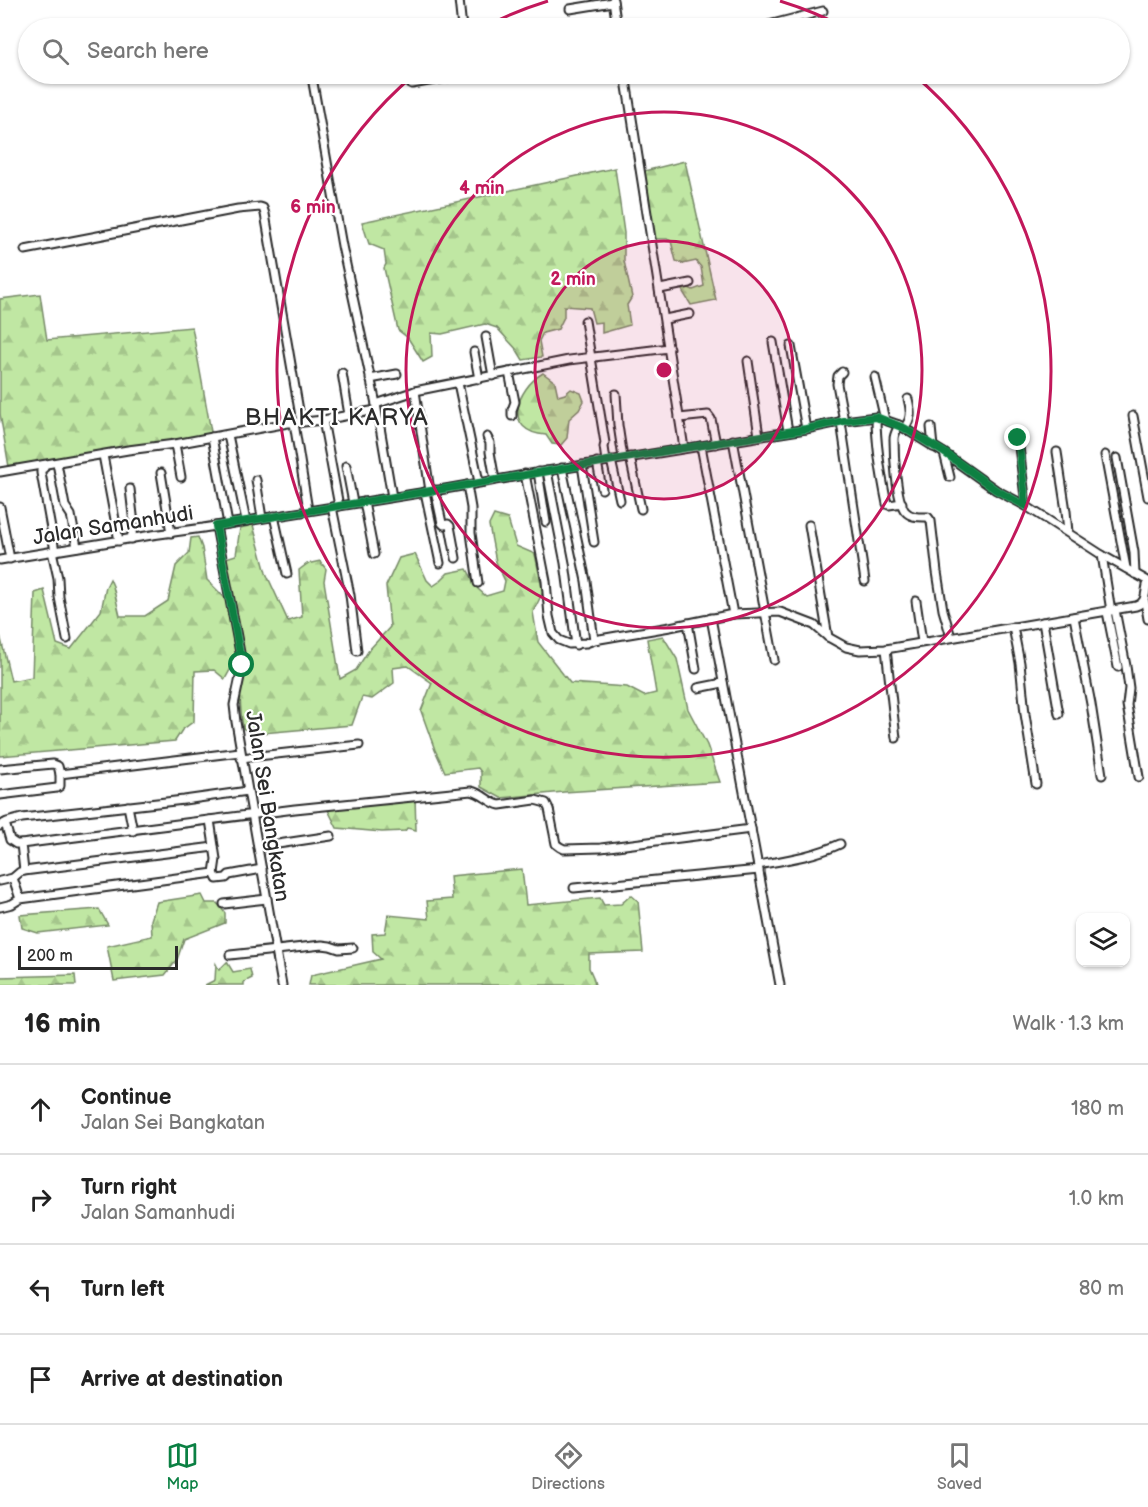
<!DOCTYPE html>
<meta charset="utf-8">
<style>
:root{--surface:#fff;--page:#f2f2f2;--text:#222;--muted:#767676;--line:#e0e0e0;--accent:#0b8043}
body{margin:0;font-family:"Balsamiq Sans",sans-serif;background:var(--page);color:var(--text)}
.controls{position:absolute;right:18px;bottom:18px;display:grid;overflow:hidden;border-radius:12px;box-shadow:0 2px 4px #0004}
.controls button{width:54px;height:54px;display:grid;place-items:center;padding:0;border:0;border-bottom:2px solid var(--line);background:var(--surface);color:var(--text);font:30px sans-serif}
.scale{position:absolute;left:18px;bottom:15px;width:160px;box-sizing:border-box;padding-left:6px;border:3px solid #2b2b2b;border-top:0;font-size:16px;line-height:21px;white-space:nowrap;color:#2b2b2b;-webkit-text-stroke:4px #fff;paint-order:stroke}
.stop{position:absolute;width:18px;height:18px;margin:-14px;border:4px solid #0b8043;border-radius:50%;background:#fff}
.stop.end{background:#0b8043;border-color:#fff;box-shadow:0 2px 6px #0008}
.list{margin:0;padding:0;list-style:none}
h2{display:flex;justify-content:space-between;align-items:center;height:78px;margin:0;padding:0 24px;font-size:26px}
h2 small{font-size:20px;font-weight:400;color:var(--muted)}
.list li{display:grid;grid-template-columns:39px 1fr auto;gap:18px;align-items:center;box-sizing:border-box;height:90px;padding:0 24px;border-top:2px solid var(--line)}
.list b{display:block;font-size:22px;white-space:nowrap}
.list p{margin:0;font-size:20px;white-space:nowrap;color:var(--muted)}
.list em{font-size:20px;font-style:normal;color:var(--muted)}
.icon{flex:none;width:33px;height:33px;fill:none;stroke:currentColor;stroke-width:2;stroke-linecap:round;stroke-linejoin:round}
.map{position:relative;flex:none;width:1148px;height:985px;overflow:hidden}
.search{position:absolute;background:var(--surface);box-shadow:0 2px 4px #0004;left:18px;right:18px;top:18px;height:66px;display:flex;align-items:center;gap:15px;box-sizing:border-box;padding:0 21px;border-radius:33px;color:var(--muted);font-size:22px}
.sheet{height:438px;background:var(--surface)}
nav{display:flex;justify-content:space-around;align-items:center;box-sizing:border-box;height:84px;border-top:2px solid var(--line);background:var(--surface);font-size:16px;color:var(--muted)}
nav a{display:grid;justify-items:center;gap:3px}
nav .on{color:var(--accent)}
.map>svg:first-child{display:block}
</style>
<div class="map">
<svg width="1148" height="985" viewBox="0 0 1148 985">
<defs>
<pattern id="forest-firs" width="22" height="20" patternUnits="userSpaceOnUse" patternTransform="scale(1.5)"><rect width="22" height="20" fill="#c0e7a3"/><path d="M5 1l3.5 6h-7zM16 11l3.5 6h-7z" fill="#a5c68c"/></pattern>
</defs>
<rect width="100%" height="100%" fill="#fff"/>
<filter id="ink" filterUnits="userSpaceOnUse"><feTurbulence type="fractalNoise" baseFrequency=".0167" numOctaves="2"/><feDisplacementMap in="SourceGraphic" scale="12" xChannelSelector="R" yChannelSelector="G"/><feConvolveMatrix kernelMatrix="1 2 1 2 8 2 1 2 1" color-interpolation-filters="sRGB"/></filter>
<g filter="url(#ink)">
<g fill="url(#forest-firs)" stroke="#768967" stroke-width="1.5">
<polygon points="685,161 716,300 691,305 683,292 683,288 687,287 693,290 704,286 701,267 696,261 683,264 676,261 671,241 667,239 654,239 644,171"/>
<polygon points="615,168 624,233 624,261 632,297 627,305 630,325 602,333 602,322 594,323 590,308 564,306 564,317 558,329 543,333 539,341 542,357 523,360 517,350 497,328 485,324 442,334 431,333 432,357 423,362 408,338 398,330 384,268 386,264 384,250 369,244 362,222"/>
<polygon points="40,294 47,340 192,327 212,437 9,467 0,414 0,299"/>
<path d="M543,373L555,382L558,396L565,394L571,389L581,393L584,401L579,410L569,419L567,438L561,445L552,444L546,435C502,432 516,389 543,373Z"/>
<path d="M494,515L508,519L516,546L535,554L543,592L533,612L538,642L570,683L627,687L644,696L656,693L647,639L663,636L677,659L688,709L707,745L720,782L564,792L501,798L481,787V772L478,768L445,772L435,750L421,711L432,683L408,666L393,668L394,683L372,699L362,697L352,725L251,734L243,728C239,706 241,682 236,659L225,679L214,670L195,671L194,721L182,730L175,741L0,756V635L11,681L32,677L35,593L44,590L57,644L71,649L101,611L106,587L110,579L113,586L120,616H145L168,601L176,566L189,553L191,538L198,537L202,548L207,580L225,598L233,594L226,558L236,555L240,528L253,525L266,573L288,621L302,617L299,570L307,564L320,561L326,569L324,581L340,679L356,670L369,650L390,627L386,586L399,558L415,554L427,580L433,586L439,582L448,573L467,569L478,589L486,596L503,591L505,581L496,562L489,525Z"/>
<polygon points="415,797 416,830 407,828 405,831 382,832 337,828 326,806"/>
<polygon points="522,869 526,905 600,898 604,905 621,904 631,895 638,901 643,952 589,954 589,968 593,977 595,985 309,985 311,975 381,959 373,952 372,934 385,933 388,915 429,919 427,901 452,899 450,876"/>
<polygon points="202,895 206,903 217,903 225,913 225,923 184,939 177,960 165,975 114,981 107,946 152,936 151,920 157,902"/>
<polygon points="99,909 108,925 38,933 22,928 20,915"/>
<polygon points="227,962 233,972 250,969 252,978 244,982 244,985 205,985 215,980 216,964 219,970"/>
<polygon points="75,975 76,985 0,985 0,977"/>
</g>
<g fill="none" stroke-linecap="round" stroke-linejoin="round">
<defs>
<g id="minor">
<polyline points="459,0 462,28"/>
<polyline points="613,0 617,28"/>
<polyline points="570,9 613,2"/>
<polyline points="757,28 823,11"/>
<polyline points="316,74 313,79 313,83 342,246 376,404 392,497"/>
<polyline points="405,74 406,81 412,84 468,74"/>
<polyline points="625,74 684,448"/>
<polyline points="25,250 238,209 260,207 263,208 265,214 301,422"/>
<polyline points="660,289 690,283"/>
<polyline points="665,319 690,314"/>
<polyline points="585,321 605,443 604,447 606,461"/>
<polyline points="486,337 493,376"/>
<polyline points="773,342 788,431"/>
<polyline points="791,346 806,429"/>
<polyline points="474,352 479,379"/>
<polyline points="748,361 759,436"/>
<polyline points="509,372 515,402 512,410 512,416"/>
<polyline points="842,372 838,376 837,384 844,421"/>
<polyline points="342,373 349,415"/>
<polyline points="875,377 885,420"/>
<polyline points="370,379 397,374"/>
<polyline points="458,383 479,482"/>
<polyline points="415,391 430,491"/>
<polyline points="616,394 618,425 623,458"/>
<polyline points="376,404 415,391 569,360 669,348"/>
<polyline points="1133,416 1148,497"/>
<path d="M876,417C876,446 881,475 887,504L889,505L902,503"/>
<polyline points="679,418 708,415 711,419 716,444"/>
<polyline points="323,420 339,506"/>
<polyline points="841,422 865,581"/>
<path d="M899,425C897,430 894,434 894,439C894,454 896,500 905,511C911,518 920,517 928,517L931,521L937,572L943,610L951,637"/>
<polyline points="931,427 933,447"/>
<path d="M904,428C912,419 911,411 908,399"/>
<polyline points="228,435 246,521"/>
<polyline points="212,437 228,524"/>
<polyline points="487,437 490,443 490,452 495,480"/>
<polyline points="1018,438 1026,506"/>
<polyline points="733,440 774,660"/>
<polyline points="175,444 181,477"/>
<polyline points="701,446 733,614"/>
<polyline points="1057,452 1066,511 1068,532"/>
<polyline points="944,453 950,477"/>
<polyline points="103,455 119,541"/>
<polyline points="1105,455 1126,568"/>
<polyline points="630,457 641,509"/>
<polyline points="1117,458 1134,552 1135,574"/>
<polyline points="611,460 620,500"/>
<polyline points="597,462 602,489"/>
<polyline points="57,463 65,506 71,515 77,547"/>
<polyline points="44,465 44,468 41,470 41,473 55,551"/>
<polyline points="582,465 594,542"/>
<polyline points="346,466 353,503"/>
<polyline points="562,468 586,581 594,640"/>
<polyline points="547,471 565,563 576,645"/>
<polyline points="0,472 128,450 175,444 288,423 294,423"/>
<polyline points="538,472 546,522"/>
<polyline points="161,473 171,533"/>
<path d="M525,474L546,581L549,616L553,633L559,640L569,644L586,643L594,640L670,627L733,614L780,612L814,625L828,637L846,647L860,650L886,649L1136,606C1148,602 1144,592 1148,582"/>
<polyline points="256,480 262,518"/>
<polyline points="467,485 471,508 471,533 478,583"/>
<polyline points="130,489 134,524 131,539"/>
<polyline points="435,490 442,523 444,525 448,524 450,526 456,558"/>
<polyline points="425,492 440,563"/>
<polyline points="364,502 374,554"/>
<polyline points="0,507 10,559"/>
<polyline points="332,507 350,595 357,651"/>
<polyline points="308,510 294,423 323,420 376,410"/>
<polyline points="274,516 287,574"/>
<polyline points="809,525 828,637"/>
<polyline points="216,526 241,658 241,672 234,705 236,722 282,985"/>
<polyline points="52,551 58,578 59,597 67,639"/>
<polyline points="1102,555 1111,611"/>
<polyline points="0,560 152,535 203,528 445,489 547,471 806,429 844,421 876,417 899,425 944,453 996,490 1026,506 1102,555 1148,581"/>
<polyline points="916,601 922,642"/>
<polyline points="1145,602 1148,619"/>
<polyline points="1115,610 1126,666 1129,688 1127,705 1139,777"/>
<polyline points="1107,612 1118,667"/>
<polyline points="1074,617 1091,704 1102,775"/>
<polyline points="711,618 751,829"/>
<polyline points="1043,622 1059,714"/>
<polyline points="688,623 696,669"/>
<polyline points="1013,627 1020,663 1025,714 1036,784"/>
<polyline points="886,649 896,738"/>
<polyline points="698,688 723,683"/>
<polyline points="241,758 359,745"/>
<polyline points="0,769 53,764 58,766 60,774"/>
<polyline points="0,795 57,788 60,786 60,774 240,752"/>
<polyline points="128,806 133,831"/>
<polyline points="5,823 10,840 16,844 21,844"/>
<polyline points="0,826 7,822 22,818 184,800 248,791"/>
<polyline points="258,847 331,836"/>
<path d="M758,865C786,860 814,856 840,844"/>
<path d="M24,871L21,844L295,809L471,791C483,793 489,803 500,805L535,800L546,803L549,809L556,844L560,847L564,849L601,848L751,829L780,985"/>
<polyline points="214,873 217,879 226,878 229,875 262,869"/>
<polyline points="13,878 20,899"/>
<polyline points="0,881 13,878 20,872 24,871 214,847"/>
<polyline points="574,888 759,870"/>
<polyline points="224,904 267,899"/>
<polyline points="0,907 12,904 20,899 214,873 216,859 210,820"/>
<polyline points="230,955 322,945 330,946 339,949 353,948"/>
</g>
</defs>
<use href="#minor" stroke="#2b2b2b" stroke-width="11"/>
<use href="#minor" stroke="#fff" stroke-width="7"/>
</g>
</g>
<g fill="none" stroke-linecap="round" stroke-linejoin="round" filter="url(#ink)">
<polyline stroke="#0b8043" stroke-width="8" points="242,665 216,526 455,487 684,448 806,429 844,421 876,417 904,428 945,453 996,490 1026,506 1018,438"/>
</g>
<circle cx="664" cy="370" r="129" fill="#c2185b" fill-opacity=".12"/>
<g fill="none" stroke="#c2185b" stroke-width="3">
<circle cx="664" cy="370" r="129"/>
<circle cx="664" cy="370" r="258"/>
<path d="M482 28A387 387 0 0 1 548 1M780 1A387 387 0 0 1 846 28M913 74A387 387 0 1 1 415 74"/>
</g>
<g text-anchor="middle" stroke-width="4.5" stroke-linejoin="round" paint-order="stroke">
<g font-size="21" fill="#2b2b2b" stroke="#fff">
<text transform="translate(113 525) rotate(-9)" y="7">Jalan Samanhudi</text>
<text transform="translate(268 806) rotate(81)" y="7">Jalan Sei Bangkatan</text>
</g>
<g font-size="24" letter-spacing="1.5" fill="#2b2b2b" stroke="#fff">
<text x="337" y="425">BHAKTI KARYA</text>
</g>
</g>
<circle cx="664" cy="370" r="9" fill="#c2185b" stroke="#fff" stroke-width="3"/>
<g font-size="18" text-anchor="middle" font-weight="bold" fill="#c2185b" stroke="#fff" stroke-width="4.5" stroke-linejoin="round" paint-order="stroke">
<text x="482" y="194">4 min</text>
<text x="313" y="213">6 min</text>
<text x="573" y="285">2 min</text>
</g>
</svg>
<div class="controls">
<button><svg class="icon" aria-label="layers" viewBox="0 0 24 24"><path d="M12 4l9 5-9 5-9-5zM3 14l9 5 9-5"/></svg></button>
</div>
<div class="scale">200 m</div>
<div class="stop" style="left:242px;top:665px"></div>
<div class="stop end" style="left:1018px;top:438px"></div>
<div class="search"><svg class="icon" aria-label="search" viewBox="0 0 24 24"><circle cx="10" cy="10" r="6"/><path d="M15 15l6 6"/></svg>Search here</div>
</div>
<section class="sheet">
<h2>16 min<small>Walk · 1.3 km</small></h2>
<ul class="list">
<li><svg class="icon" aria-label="ahead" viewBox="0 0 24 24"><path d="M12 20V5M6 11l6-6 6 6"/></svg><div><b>Continue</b><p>Jalan Sei Bangkatan</p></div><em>180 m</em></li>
<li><svg class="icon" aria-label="right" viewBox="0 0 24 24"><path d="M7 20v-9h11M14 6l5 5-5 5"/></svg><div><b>Turn right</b><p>Jalan Samanhudi</p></div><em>1.0 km</em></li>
<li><svg class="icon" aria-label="left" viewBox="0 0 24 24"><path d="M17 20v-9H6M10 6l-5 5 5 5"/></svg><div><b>Turn left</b></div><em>80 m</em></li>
<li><svg class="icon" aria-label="arrive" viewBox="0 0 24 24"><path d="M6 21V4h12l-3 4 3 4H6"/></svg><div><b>Arrive at destination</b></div></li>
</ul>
</section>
<nav>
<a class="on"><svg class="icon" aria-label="map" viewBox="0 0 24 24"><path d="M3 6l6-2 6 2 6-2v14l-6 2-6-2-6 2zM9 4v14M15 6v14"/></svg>Map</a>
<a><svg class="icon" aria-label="directions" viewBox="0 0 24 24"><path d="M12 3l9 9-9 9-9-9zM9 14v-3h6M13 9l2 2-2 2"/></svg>Directions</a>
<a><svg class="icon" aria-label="saved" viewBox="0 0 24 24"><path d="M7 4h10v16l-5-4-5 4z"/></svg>Saved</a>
</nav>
